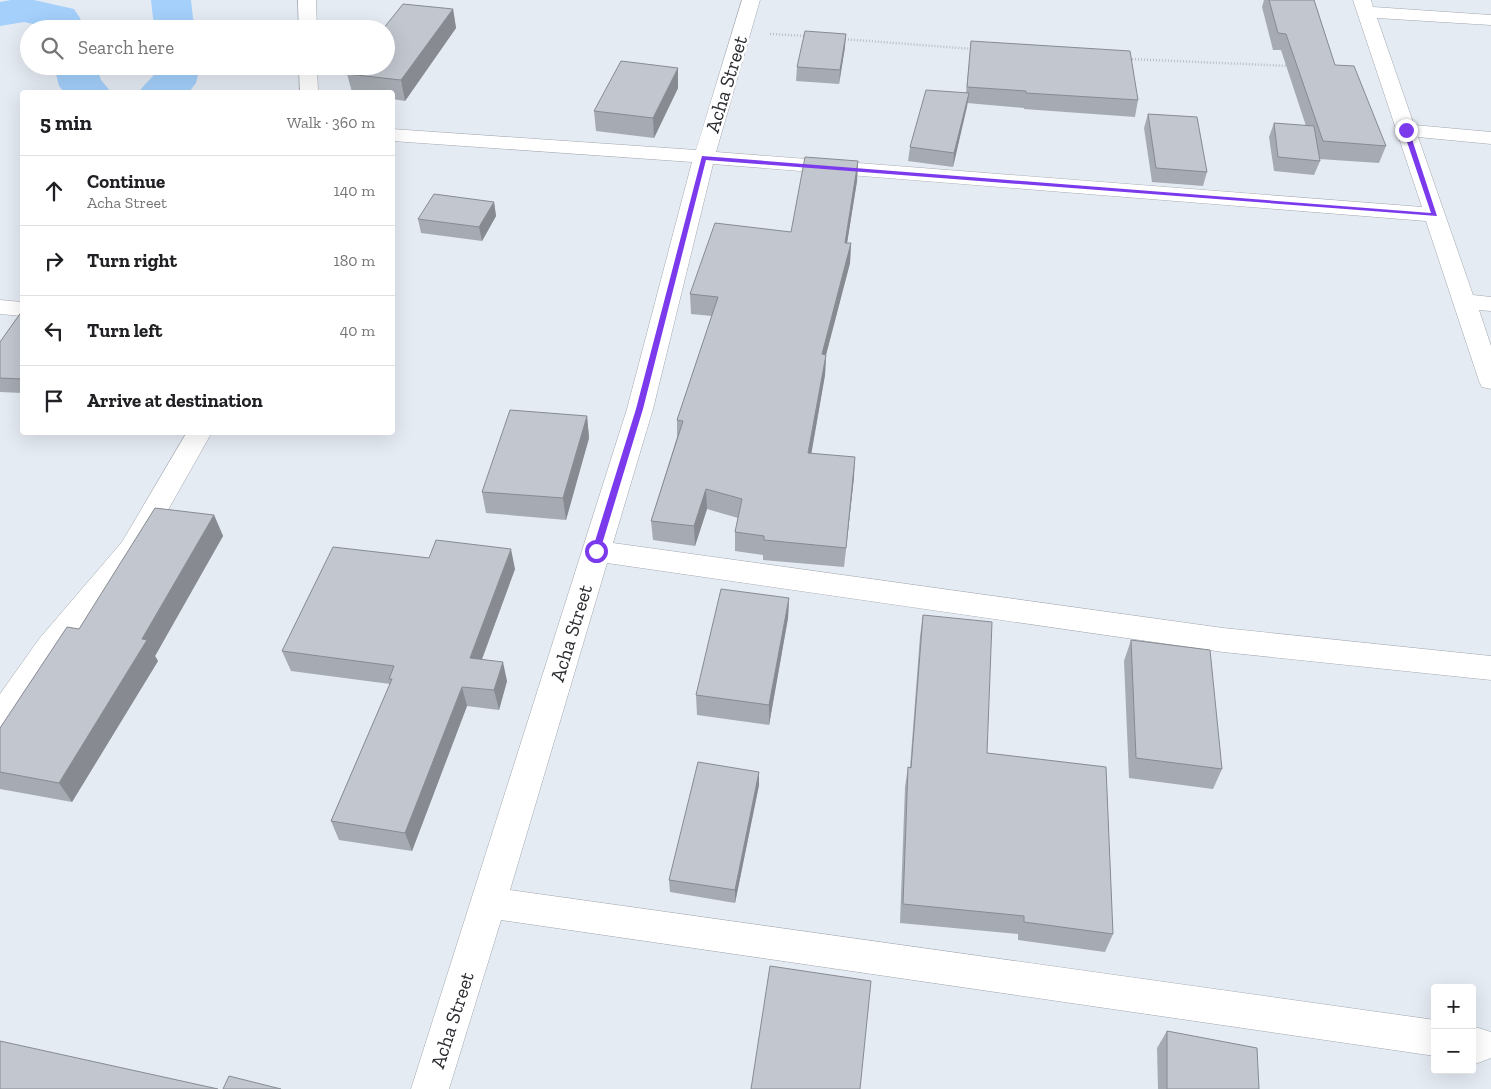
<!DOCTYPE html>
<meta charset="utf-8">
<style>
:root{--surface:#fff;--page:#f2f2f2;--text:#202124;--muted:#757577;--line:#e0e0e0}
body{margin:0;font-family:"Zilla Slab",serif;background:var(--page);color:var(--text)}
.controls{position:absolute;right:15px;bottom:15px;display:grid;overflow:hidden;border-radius:5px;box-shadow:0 5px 20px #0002}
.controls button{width:45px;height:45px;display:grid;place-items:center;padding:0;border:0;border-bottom:1px solid var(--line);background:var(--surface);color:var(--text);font:25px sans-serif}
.stop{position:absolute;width:15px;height:15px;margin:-11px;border:4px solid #7c3aed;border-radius:50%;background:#fff}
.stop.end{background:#7c3aed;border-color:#fff;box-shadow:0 1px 5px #0008}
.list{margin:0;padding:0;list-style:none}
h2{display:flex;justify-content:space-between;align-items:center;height:65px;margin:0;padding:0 20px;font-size:21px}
h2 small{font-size:16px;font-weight:400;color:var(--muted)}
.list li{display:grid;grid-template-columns:32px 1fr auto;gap:15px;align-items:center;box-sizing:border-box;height:70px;padding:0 20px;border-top:1px solid var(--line)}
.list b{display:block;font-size:19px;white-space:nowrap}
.list p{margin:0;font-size:16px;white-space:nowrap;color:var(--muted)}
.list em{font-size:16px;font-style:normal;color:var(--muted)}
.icon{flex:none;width:28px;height:28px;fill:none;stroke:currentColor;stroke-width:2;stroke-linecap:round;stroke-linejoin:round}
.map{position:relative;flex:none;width:1491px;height:1089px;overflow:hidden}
.search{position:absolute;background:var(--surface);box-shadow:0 5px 20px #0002;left:20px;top:20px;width:375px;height:55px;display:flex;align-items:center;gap:12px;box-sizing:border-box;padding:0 18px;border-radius:28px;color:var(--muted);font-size:19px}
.panel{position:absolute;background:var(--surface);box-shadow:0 5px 20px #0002;left:20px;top:90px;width:375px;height:345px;border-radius:5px}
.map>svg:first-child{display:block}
</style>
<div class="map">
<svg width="1491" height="1089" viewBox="0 0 1491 1089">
<rect width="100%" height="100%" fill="#e5ebf3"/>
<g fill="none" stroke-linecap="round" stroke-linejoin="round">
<g fill="#a4d0fb" fill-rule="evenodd">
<polygon points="11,0 34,0 74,9 80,18 84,29 42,29 42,26 24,22 0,26 0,2"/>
<polygon points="151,0 191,0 193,18 197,29 156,29 153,18"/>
<polygon points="54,66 96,66 101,80 111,92 64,92 59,86"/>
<path d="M158,66H200L196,83L189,92H139C145,82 154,79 158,66Z"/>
</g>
<defs>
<g id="minor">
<polygon points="298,0 316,0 317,29 299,29"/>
<polygon points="742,0 760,0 716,152 1422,207 1353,0 1371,0 1373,7 1491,15 1491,25 1377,18 1414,125 1491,132 1491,144 1418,137 1473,295 1491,297 1491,311 1479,310 1491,346 1491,389 1482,387 1479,381 1426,221 713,164 653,409 613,543 1223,628 1491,656 1491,680 1223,652 607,563 510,890 1435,1020 1435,1056 501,920 449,1089 411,1089 627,409 692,162 392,141 392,129 696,150"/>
<polygon points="299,66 317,66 318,92 300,92"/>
<polygon points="0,300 22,302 22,316 0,314"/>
<polygon points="187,432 212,432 142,556 59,655 11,727 0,731 0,694 39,639 122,542"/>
<polygon points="1472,1026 1491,1032 1491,1058 1478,1063 1472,1062"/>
</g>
</defs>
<use href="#minor" stroke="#a2a7af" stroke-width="1"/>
<g stroke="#8c9096" stroke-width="2.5" stroke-dasharray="0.5 2.5" stroke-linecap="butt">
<polyline points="770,34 806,36"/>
<polyline points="842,39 973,49"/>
<polyline points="1129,59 1290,66"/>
</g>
<use href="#minor" fill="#fff" fill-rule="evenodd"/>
</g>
<g fill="#a6aab2">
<polygon points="1264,0 1314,0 1335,65 1386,146 1379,163 1319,159 1320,161 1314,175 1274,171 1269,137 1274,123 1306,126 1281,50 1273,50 1262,7"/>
<polygon points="453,9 456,28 405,101 392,99 392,92 352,92 347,74"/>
<polygon points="971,41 1138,100 1135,117 1024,109 1024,108 967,103 953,167 908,161 910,147 966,93"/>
<polygon points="845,47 839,84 796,81 797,67"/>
<polygon points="678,68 678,88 654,138 596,131 594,111"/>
<polygon points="1148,114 1207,172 1203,186 1152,182 1144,128"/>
<polygon points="858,161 857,181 847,243 851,243 850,263 826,355 825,375 811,453 854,477 844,567 763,560 763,555 735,551 735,532 738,518 707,509 695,546 653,540 651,521 677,437 677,420 712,316 691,314 690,294 791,232"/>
<polygon points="494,202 496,216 482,241 421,233 418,219"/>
<polygon points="22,311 22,393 0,392 0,342"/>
<polygon points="587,416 589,438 566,520 486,513 482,492"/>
<polygon points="214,515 223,536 155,656 158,661 72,802 0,789 0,728 79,629"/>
<polygon points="515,569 482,659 507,681 499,710 467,706 412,851 339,840 331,821 390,684 291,671 282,651"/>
<polygon points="789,598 788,618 769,725 697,715 696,695"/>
<polygon points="923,615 987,753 1113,934 1105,952 1018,940 1018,934 900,923 905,787 908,767 910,768 920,636"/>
<polygon points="1131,640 1222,769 1213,789 1129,778 1124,661"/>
<polygon points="759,785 735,903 670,892 669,880"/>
<polygon points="1167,1031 1259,1089 1158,1089 1157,1048"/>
</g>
<g fill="#878b91">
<polygon points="453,9 456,28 405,101 401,80"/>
<polygon points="846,34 845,47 839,84 840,70"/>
<polygon points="678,68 678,88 654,138 653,118"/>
<polygon points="969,93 967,107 953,167 954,153"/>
<polygon points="858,161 857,181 844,262 845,243"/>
<polygon points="494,202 496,216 482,241 479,227"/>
<polygon points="851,243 850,263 821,374 822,354"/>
<polygon points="826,355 825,375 808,473 808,453"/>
<polygon points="587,416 589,438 566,520 563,498"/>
<polygon points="855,457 854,477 844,567 846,548"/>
<polygon points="706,489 707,509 695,546 694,526"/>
<polygon points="214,515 223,536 155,656 158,661 72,802 59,783"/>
<polygon points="511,549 515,569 475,678 470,658"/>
<polygon points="789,598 788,618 769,725 769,705"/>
<polygon points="503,662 507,681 499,710 494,690"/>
<polygon points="462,687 467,706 412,851 405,833"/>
<polygon points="759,772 759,785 735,903 735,890"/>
</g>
<g fill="#c1c6cf" stroke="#878b91">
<polygon points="1269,0 1314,0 1335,65 1354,66 1386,146 1323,141 1286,34 1278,33"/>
<polygon points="403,4 453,9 401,80 347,74 354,66 386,66 386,29 383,29"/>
<polygon points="805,31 846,34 840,70 797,67"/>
<polygon points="971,41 1130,51 1138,100 1026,93 1026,91 967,87"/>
<polygon points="621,61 678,68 653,118 594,111"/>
<polygon points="926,90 969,93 954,153 910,147"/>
<polygon points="1148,114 1197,117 1207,172 1156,168"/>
<polygon points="1274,123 1314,126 1320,161 1278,157"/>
<polygon points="805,157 858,161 845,243 851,243 822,354 826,355 808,453 855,457 846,548 764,540 764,536 735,532 742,499 706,489 694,526 651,521 683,421 677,420 718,297 690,294 715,223 791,232"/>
<polygon points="434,194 494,202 479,227 418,219"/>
<polygon points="22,311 22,379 0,378 0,342"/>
<polygon points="510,410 587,416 563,498 482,492"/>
<polygon points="155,508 214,515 142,639 147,640 59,783 0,772 0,728 67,627 79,629"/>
<polygon points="436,540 511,549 470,658 503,662 494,690 462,687 405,833 331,821 392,679 389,679 394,666 282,651 333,547 429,558"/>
<polygon points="721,589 789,598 769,705 696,695"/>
<polygon points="923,615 992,622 987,753 1106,767 1113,934 1024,922 1024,916 903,904 908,767 911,768"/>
<polygon points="1131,640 1210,650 1222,769 1136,758"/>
<polygon points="698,762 759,772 735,890 669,880"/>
<polygon points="770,966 871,981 860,1089 751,1089"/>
<polygon points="1167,1031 1257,1048 1259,1089 1167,1089"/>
<polygon points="0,1041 218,1089 0,1089"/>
<polygon points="229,1076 281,1089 223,1089"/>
</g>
<polygon fill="#7c3aed" points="1406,128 1409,130 1437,216 706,160 643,409 600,551 596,554 592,551 636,409 702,156 1431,213 1403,130"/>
<g text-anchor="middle" stroke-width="5" stroke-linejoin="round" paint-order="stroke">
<g font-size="20" fill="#282a2e" stroke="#fff">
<text transform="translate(726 84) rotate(-73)" y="7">Acha Street</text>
<text transform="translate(571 633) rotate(-73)" y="7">Acha Street</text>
<text transform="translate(452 1020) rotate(-72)" y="7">Acha Street</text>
</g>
</g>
</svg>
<div class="controls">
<button>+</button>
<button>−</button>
</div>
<div class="stop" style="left:596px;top:551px"></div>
<div class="stop end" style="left:1406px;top:130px"></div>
<div class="search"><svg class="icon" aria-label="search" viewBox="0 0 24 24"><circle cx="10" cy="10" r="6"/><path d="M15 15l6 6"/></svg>Search here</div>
<section class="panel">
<h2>5 min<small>Walk · 360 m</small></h2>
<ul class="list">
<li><svg class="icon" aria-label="ahead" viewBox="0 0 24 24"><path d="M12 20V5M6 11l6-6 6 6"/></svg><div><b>Continue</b><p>Acha Street</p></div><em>140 m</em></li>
<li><svg class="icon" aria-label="right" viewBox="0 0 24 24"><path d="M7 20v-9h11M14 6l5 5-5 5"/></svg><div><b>Turn right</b></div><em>180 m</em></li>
<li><svg class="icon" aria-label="left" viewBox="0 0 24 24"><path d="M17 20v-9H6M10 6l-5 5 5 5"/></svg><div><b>Turn left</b></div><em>40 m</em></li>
<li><svg class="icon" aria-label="arrive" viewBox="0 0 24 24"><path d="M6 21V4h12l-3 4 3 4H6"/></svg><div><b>Arrive at destination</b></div></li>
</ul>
</section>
</div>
